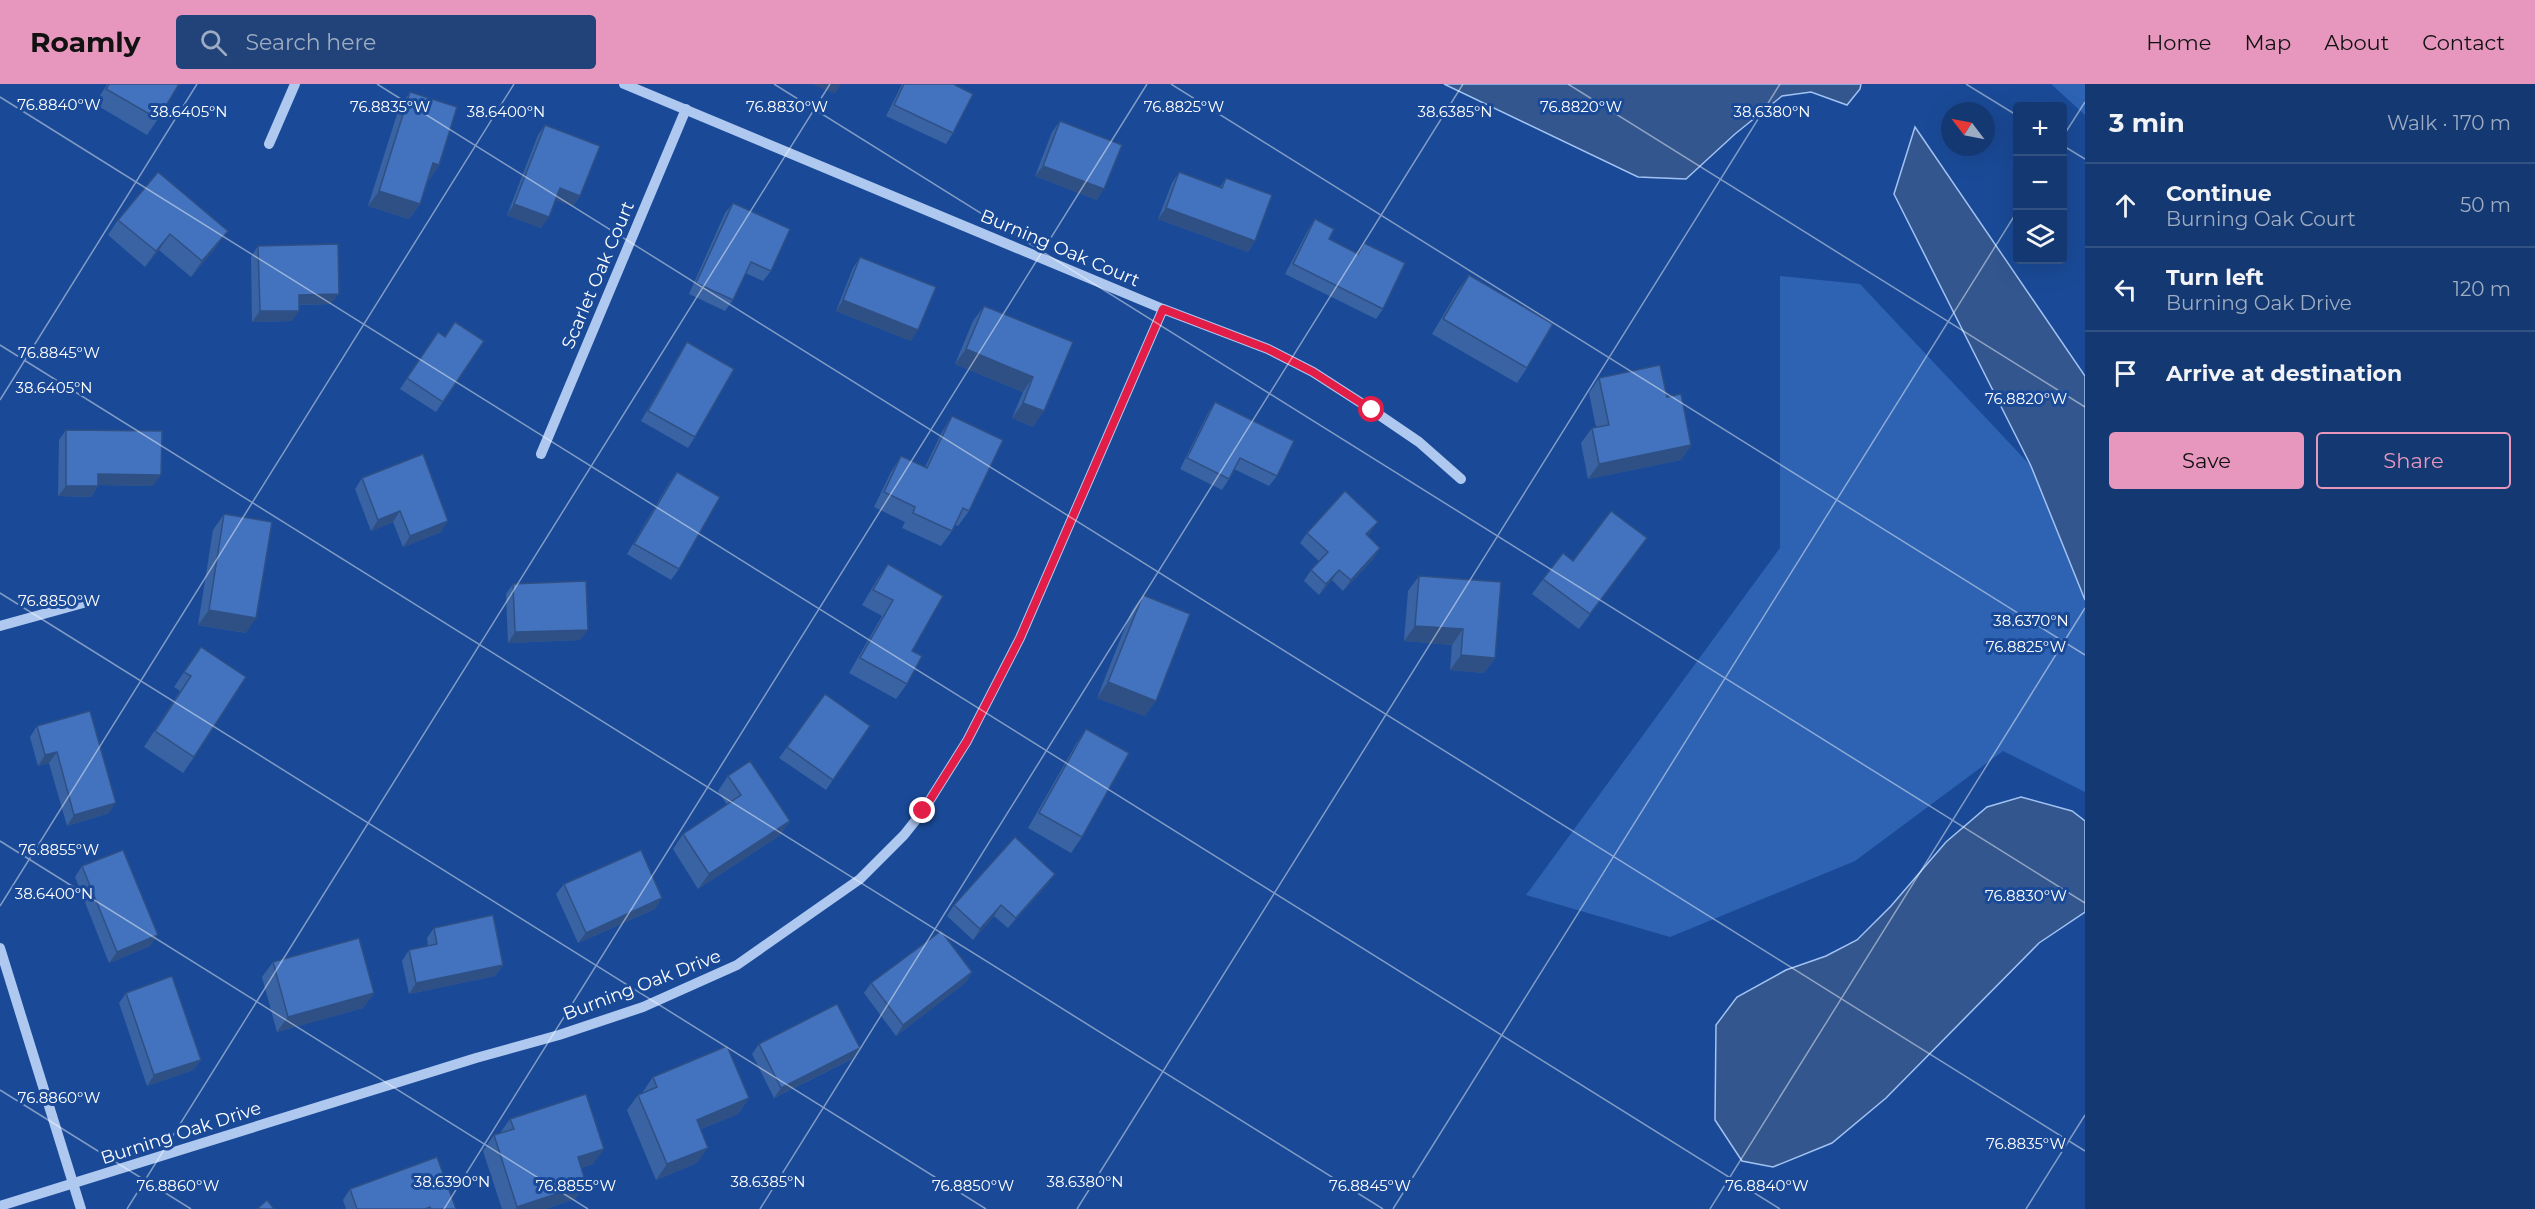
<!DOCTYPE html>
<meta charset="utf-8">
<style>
:root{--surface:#143871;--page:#214379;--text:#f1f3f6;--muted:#9dacc3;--line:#335284;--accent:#e797bd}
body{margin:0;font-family:Montserrat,sans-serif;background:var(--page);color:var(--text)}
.controls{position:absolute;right:18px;top:18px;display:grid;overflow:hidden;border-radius:6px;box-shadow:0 6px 24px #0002}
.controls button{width:54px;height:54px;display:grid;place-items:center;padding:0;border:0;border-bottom:2px solid var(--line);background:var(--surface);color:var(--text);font:30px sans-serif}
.compass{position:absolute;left:1941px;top:18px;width:54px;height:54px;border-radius:50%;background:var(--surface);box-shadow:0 6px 24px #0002;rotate:302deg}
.stop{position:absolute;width:18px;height:18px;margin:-14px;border:4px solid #e11d48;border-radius:50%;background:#fff}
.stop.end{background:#e11d48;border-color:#fff;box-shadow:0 2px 6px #0008}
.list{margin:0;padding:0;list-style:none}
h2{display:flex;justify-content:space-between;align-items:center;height:78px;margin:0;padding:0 24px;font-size:26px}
h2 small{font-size:20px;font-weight:400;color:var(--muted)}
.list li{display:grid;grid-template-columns:39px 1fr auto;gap:18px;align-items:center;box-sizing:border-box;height:84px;padding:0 24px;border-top:2px solid var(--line)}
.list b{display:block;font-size:22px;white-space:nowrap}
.list p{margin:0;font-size:20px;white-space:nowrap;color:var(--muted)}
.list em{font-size:20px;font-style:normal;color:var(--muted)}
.actions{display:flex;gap:12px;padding:18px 24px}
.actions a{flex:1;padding:14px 0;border:2px solid var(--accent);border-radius:6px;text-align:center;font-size:21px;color:var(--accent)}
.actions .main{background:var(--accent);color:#111}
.icon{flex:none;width:33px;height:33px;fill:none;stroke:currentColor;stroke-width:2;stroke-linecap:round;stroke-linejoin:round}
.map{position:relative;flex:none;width:2085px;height:1125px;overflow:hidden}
header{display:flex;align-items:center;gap:36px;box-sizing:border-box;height:84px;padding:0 30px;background:var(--accent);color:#111}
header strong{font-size:28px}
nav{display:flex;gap:33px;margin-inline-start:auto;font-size:21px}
.search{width:420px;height:54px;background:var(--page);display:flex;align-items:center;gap:15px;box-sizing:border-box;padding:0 21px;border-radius:6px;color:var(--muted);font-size:22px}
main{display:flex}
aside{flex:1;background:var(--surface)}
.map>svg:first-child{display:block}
</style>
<header>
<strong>Roamly</strong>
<div class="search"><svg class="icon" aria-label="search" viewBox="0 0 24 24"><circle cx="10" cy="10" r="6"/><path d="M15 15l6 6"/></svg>Search here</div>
<nav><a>Home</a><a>Map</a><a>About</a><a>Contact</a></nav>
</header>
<main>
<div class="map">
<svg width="2085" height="1125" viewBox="0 0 2085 1125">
<rect width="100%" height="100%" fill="#1a4a97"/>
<g fill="#2e63b4">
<polygon points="2051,0 2085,0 2085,31"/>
<polygon points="1780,192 1860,200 2031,382 2085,516 2085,708 2003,667 1855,777 1670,853 1526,811 1780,464"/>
</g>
<g fill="#33568f" stroke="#a1c2f2" stroke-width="1.5">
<polygon points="1444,0 1861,0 1860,5 1847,21 1811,8 1782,12 1735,50 1686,95 1638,93"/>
<polygon points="1915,43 2085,292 2085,516 2031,382 1894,110"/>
<polygon points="2021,713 2072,727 2085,737 2085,828 2039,859 1886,1014 1832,1059 1773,1083 1742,1077 1715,1036 1716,941 1737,913 1786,886 1826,872 1857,856 1891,822 1946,758 1987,723"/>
</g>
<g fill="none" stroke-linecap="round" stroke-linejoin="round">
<g stroke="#aec8f0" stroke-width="10">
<polyline points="624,0 1163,225 1268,265 1313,288 1372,326 1419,358 1461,395"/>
<polyline points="269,60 295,0"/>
<polyline points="541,370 686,25"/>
<polyline points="0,542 94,516"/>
<polyline points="0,864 81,1125"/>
<polyline points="0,1122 476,974 559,951 643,923 737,881 860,795 904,751 923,727 967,657 1020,554 1163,225"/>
</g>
</g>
<g fill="#3a63a3">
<polygon points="107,0 179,0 158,35 147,51 95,20"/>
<polygon points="902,0 955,0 953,49 946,60 886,32"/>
<polygon points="410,8 439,81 429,96 428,96 420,120 409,135 368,122 399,24"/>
<polygon points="1060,37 1097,116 1035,92 1052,48"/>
<polygon points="545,41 580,112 573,122 555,116 541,144 507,131 538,51"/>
<polygon points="1179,88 1220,103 1226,94 1255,157 1248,168 1158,135 1172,99"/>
<polygon points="733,119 771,187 763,197 745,189 733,216 725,227 689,210 725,129"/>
<polygon points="1315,135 1329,155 1357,169 1364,159 1383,225 1376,235 1285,190 1308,146"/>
<polygon points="118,136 217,162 191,193 159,166 145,183 108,151"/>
<polygon points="258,162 331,220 299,221 292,237 252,238 251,173"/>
<polygon points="860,173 911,257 836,227 853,184"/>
<polygon points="1469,191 1527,284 1517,299 1432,250 1458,206"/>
<polygon points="984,222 1073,258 1033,343 1012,334 1023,308 955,280 973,237"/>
<polygon points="455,238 484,257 436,328 400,305 438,248 445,253"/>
<polygon points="687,258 695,353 688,364 641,337 680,269"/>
<polygon points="1599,294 1667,313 1691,361 1681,376 1588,395 1581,359 1592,344 1596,343 1589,309"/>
<polygon points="1215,318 1277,392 1269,402 1234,385 1229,395 1222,406 1180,385 1208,329"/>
<polygon points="952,332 969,427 958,442 955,441 952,447 941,462 902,444 905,438 874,423 891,388 901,372 925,383 942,348"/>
<polygon points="66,346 153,402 98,401 98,402 91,413 58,412 59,356"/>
<polygon points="677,388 679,485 671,496 627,470 669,399"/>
<polygon points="362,394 441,448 403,463 393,438 371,447 355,405"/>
<polygon points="224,430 246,549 198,541 213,446"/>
<polygon points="1371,448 1367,452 1380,464 1373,475 1343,507 1332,496 1319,511 1304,497 1311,486 1320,478 1300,459 1307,449"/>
<polygon points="1636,469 1579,545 1532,510 1543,495 1573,477"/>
<polygon points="888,480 912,567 907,600 896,615 849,589 882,532 862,521 877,496"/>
<polygon points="1419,492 1495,574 1484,589 1450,586 1452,561 1404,557 1408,507"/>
<polygon points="513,500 580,556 508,559 506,510"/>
<polygon points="1143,511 1145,632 1097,614 1132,526"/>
<polygon points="201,563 194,673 183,689 144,663 180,607 174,603"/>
<polygon points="825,610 870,642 826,706 779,674"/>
<polygon points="37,642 109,729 67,742 49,679 38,682 30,653"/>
<polygon points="1086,645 1082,753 1071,769 1028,744 1076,660"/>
<polygon points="728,692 790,737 779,752 698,805 673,765 683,750 727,721 718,707"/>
<polygon points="82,782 150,862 109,879 75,793"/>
<polygon points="564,800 655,825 578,859 556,810"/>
<polygon points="1048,800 1008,844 994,832 973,856 947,832 954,821"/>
<polygon points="434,844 503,881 495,892 409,910 402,877 409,866 428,862 427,854"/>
<polygon points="273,878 374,909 363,924 277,948 262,893"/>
<polygon points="972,888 965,899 896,952 864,909 871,899"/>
<polygon points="126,909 201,976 193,986 147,1002 119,919"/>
<polygon points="759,960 852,975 774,1014 752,970"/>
<polygon points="653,993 749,1014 738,1030 701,1045 697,1079 656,1096 627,1026 638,1011 642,1009"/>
<polygon points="510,1035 593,1080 581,1084 586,1100 575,1115 545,1125 502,1125 483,1067 494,1051 500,1049"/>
<polygon points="350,1105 456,1125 346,1125 343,1116"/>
</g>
<g fill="#2f5085">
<polygon points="812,0 841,0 835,10"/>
<polygon points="433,79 439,81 429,96 422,94"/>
<polygon points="1043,82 1104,105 1097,116 1035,92"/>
<polygon points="560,104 580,112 573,122 552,115"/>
<polygon points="379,107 420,120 409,135 368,122"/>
<polygon points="514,120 549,133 541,144 507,131"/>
<polygon points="1166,124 1255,157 1248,168 1158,135"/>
<polygon points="228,147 217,162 191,193 202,177"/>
<polygon points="170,150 159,166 145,183 156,167"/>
<polygon points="339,210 331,220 291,221 299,211"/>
<polygon points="843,216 918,246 911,257 836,227"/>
<polygon points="260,227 299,227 292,237 252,238"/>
<polygon points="966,265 1033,293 1023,308 955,280"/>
<polygon points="1023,319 1044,327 1033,343 1012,334"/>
<polygon points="1691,361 1681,376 1588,395 1599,380"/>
<polygon points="98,390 161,391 153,402 91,401"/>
<polygon points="66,402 98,402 91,413 58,412"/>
<polygon points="400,427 393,438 371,447 378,436"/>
<polygon points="448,437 441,448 403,463 410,452"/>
<polygon points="1378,438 1371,448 1358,461 1366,450"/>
<polygon points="1380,464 1373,475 1343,507 1351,496"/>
<polygon points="1339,486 1332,496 1319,511 1326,500"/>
<polygon points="209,526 256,534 246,549 198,541"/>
<polygon points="1415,542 1463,545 1452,561 1404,557"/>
<polygon points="588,546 580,556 508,559 515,548"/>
<polygon points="1461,571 1495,574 1484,589 1450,586"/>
<polygon points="1108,598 1156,617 1145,632 1097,614"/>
<polygon points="57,668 49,679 38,682 45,671"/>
<polygon points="116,719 109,729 67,742 74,731"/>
<polygon points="790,737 779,752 698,805 709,790"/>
<polygon points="1055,790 1048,800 1008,844 1016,834"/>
<polygon points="662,814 655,825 578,859 586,849"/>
<polygon points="1001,821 994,832 973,856 980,845"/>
<polygon points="158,851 150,862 109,879 117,868"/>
<polygon points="503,881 495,892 409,910 416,899"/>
<polygon points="972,888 965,899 896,952 903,941"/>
<polygon points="374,909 363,924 277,948 288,933"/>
<polygon points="860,964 852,975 774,1014 781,1004"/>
<polygon points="201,976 193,986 147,1002 154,991"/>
<polygon points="749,1014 738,1030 686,1051 697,1036"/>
<polygon points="708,1064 697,1079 656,1096 667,1080"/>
<polygon points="604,1065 593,1080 567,1089 578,1073"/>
<polygon points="586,1100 575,1115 545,1125 516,1125 517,1123"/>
</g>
<g fill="#4373be" stroke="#2f5085" stroke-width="1.5">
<polygon points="109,0 179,0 158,35 106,5"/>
<polygon points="904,0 955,0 955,1 973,10 953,49 894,21"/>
<polygon points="410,8 457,23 439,81 433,79 420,120 379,107"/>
<polygon points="1060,37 1122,61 1104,105 1043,82"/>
<polygon points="545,41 600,62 580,112 560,104 549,133 514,120"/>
<polygon points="158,88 228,147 202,177 170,150 156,167 118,136"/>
<polygon points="1179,88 1222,104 1226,94 1272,111 1255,157 1166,124"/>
<polygon points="733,119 790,145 771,187 751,178 733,216 696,199"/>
<polygon points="1315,135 1334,145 1329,155 1358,170 1364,159 1405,179 1383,225 1293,180"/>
<polygon points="338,160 339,210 299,211 299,227 260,227 258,162"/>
<polygon points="860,173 936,203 918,246 843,216"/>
<polygon points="1469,191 1553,240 1527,284 1443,235"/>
<polygon points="984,222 1073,258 1044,327 1023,319 1033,293 966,265"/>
<polygon points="455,238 484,257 443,318 407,294 438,248 445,253"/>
<polygon points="687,258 734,285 695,353 648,327"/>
<polygon points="1660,281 1667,313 1681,310 1691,361 1599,380 1592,344 1609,341 1599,294"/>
<polygon points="1215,318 1294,357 1277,392 1240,374 1229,395 1187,374"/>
<polygon points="952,332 1003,356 969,427 963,424 952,447 913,429 915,423 884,408 901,372 927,384"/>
<polygon points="66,346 162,347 161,391 98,390 98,402 66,402"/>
<polygon points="423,370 448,437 410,452 400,427 378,436 362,394"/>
<polygon points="677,388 720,413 679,485 634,460"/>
<polygon points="1345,407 1378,438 1366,450 1380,464 1351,496 1339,486 1326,500 1311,486 1328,468 1307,449"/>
<polygon points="1611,427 1647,454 1590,530 1543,495 1563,469 1573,477"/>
<polygon points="224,430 272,438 256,534 209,526"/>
<polygon points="888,480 943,512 912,567 922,572 907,600 860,574 893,516 873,506"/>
<polygon points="1419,492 1501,498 1495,574 1461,571 1463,545 1415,542"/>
<polygon points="586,497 588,546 515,548 513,500"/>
<polygon points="1143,511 1190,530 1156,617 1108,598"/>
<polygon points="201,563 246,593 194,673 155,647 191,592 184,588"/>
<polygon points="825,610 870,642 833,696 787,663"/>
<polygon points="90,627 116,719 74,731 57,668 45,671 37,642"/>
<polygon points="1086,645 1129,669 1082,753 1039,729"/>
<polygon points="750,677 790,737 709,790 683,750 741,711 728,692"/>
<polygon points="1015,753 1055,790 1016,834 1001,821 980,845 954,821"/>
<polygon points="123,766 158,851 117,868 82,782"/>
<polygon points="641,766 662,814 586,849 564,800"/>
<polygon points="493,831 503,881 416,899 409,866 437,860 434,844"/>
<polygon points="941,847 972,888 903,941 871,899"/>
<polygon points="359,854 374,909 288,933 273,878"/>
<polygon points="172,892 201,976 154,991 126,909"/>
<polygon points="837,920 860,964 781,1004 759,960"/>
<polygon points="727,962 749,1014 697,1036 708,1064 667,1080 638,1011 657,1003 653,993"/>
<polygon points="586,1010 604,1065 578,1073 586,1100 517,1123 494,1051 514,1045 510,1035"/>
<polygon points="437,1073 456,1125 430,1125 430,1123 425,1125 357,1125 350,1105"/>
<polygon points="267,1116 274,1125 257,1125"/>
</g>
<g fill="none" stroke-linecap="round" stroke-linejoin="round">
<polyline stroke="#e11d48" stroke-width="8" points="923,727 967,657 1020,554 1163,225 1268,265 1313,288 1372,326"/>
</g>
<path fill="none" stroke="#fff" stroke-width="1.5" stroke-opacity="0.45" d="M377,0L2085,1067M774,0L2085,819M1171,0L2085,571M1568,0L2085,323M1966,0L2018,32M0,13L1780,1125M2062,54L2085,18M2062,61L2085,75M0,261L1383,1125M0,316L197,0M0,509L986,1125M0,757L588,1125M0,822L514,0M0,1006L191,1125M127,1125L830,0M444,1125L1147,0M760,1125L1463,0M1077,1125L1780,0M1393,1125L2018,126M1710,1125L2085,524M2026,1125L2085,1031"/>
<g text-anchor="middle" stroke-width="6" stroke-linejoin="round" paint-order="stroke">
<g font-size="18" fill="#fff" stroke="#1a4a97">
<text transform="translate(1060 164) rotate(23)" y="6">Burning Oak Court</text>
<text transform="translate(598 191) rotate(-67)" y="6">Scarlet Oak Court</text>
<text transform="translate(642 901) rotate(-21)" y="6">Burning Oak Drive</text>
<text transform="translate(181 1049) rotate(-18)" y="6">Burning Oak Drive</text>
</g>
</g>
<g font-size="15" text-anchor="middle" fill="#fff" stroke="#1a4a97" stroke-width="6" stroke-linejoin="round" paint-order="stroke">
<text x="59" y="26">76.8840°W</text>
<text x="390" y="28">76.8835°W</text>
<text x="1581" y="28">76.8820°W</text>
<text x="787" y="28">76.8830°W</text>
<text x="1184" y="28">76.8825°W</text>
<text x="189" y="33">38.6405°N</text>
<text x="506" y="33">38.6400°N</text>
<text x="1455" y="33">38.6385°N</text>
<text x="1772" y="33">38.6380°N</text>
<text x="59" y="274">76.8845°W</text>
<text x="54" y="309">38.6405°N</text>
<text x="2026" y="320">76.8820°W</text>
<text x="59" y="522">76.8850°W</text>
<text x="2031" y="542">38.6370°N</text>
<text x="2026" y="568">76.8825°W</text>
<text x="59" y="771">76.8855°W</text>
<text x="54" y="815">38.6400°N</text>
<text x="2026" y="817">76.8830°W</text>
<text x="59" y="1019">76.8860°W</text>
<text x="2026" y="1065">76.8835°W</text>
<text x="452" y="1103">38.6390°N</text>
<text x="768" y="1103">38.6385°N</text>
<text x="1085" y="1103">38.6380°N</text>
<text x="178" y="1107">76.8860°W</text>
<text x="576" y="1107">76.8855°W</text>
<text x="973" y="1107">76.8850°W</text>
<text x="1370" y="1107">76.8845°W</text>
<text x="1767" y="1107">76.8840°W</text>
</g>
</svg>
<div class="controls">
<button>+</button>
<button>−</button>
<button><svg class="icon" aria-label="layers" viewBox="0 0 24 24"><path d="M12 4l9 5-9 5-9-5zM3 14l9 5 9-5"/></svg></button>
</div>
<svg class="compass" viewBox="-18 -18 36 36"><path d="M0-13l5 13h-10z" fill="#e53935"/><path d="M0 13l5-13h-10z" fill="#9dacc3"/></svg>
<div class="stop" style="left:1372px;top:326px"></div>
<div class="stop end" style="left:923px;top:727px"></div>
</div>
<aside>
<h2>3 min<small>Walk · 170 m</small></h2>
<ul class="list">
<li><svg class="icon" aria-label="ahead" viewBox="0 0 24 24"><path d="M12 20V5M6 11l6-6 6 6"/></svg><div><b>Continue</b><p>Burning Oak Court</p></div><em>50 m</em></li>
<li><svg class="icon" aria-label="left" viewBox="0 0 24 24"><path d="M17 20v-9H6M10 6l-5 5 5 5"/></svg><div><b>Turn left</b><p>Burning Oak Drive</p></div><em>120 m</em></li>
<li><svg class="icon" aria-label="arrive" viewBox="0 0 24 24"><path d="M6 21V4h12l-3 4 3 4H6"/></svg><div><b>Arrive at destination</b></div></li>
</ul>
<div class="actions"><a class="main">Save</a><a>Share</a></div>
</aside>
</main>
